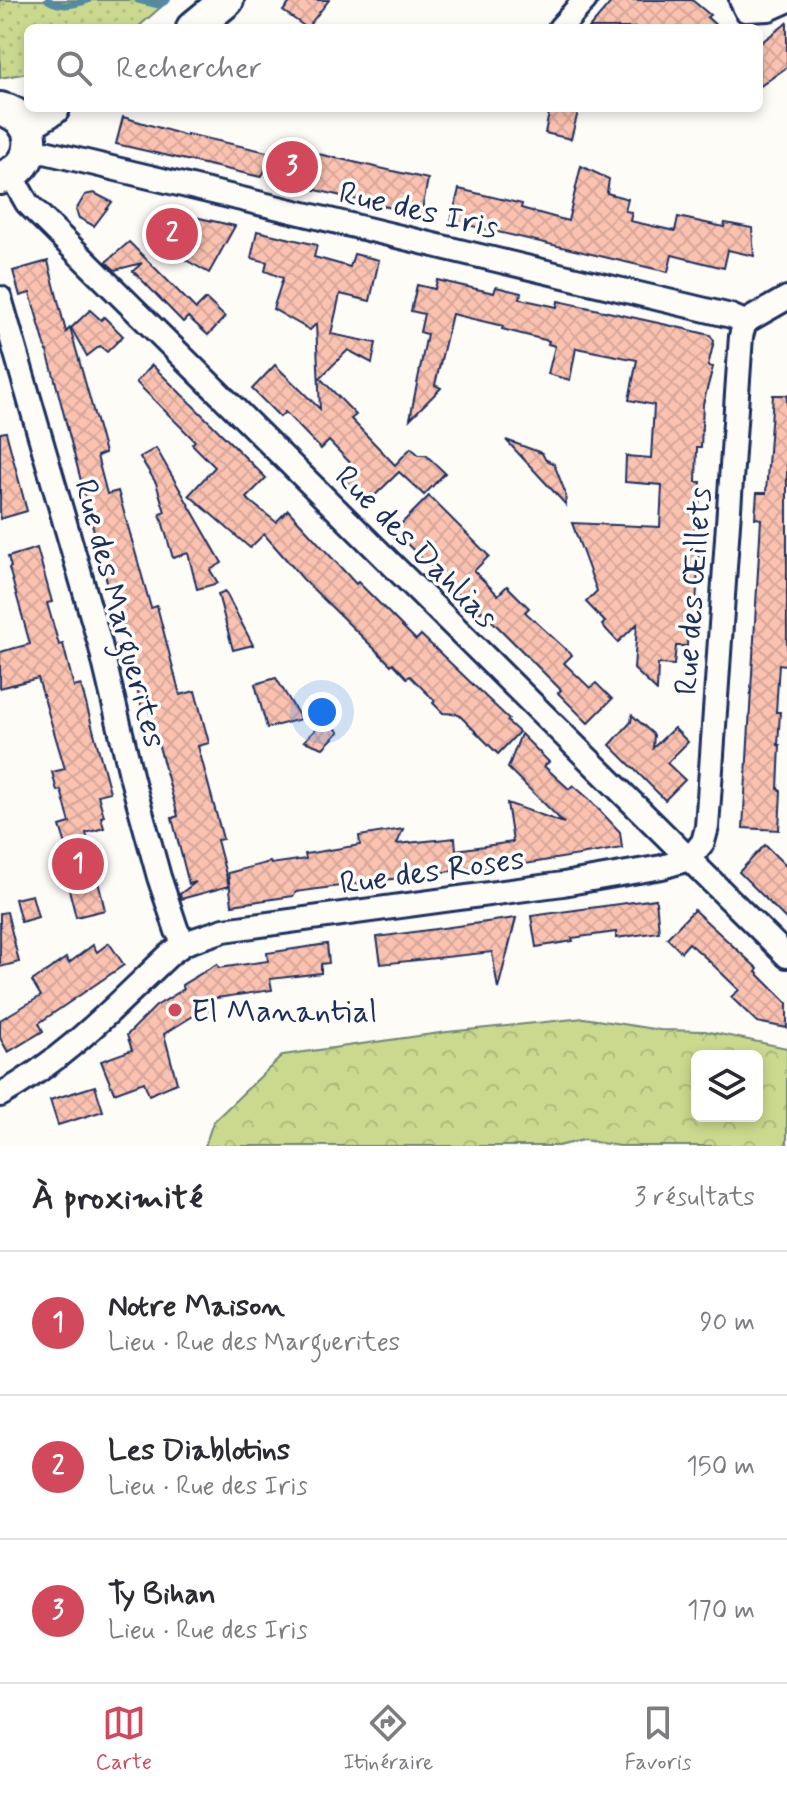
<!DOCTYPE html>
<html lang="fr">
<meta charset="utf-8">
<style>
:root{--surface:#fff;--page:#f7f7f7;--text:#2b2b33;--muted:#7c7c81;--line:#e1e1e2;--accent:#d1495b}
body{margin:0;font-family:Mynerve,sans-serif;background:var(--page);color:var(--text)}
.controls{position:absolute;right:24px;bottom:24px;display:grid;overflow:hidden;border-radius:12px;box-shadow:0 4px 12px #0003}
.controls button{width:72px;height:72px;display:grid;place-items:center;padding:0;border:0;border-bottom:2px solid var(--line);background:var(--surface);color:var(--text);font:40px sans-serif}
.you{position:absolute;left:322px;top:712px;width:28px;height:28px;margin:-20px;border:6px solid #fff;border-radius:50%;background:#1a73e8;box-shadow:0 0 0 12px #1a73e833}
.badge{display:grid;place-items:center;width:52px;height:52px;border-radius:50%;background:var(--accent);color:#fff;font-size:26px;font-weight:700}
.pin{position:absolute;translate:-50% -50%;border:4px solid #fff;box-shadow:0 2px 8px #0006}
.list{margin:0;padding:0;list-style:none}
h2{display:flex;justify-content:space-between;align-items:center;height:104px;margin:0;padding:0 32px;font-size:34px}
h2 small{font-size:26px;font-weight:400;color:var(--muted)}
.list li{display:grid;grid-template-columns:52px 1fr auto;gap:24px;align-items:center;box-sizing:border-box;height:144px;padding:0 32px;border-top:2px solid var(--line)}
.list b{display:block;font-size:30px;white-space:nowrap}
.list p{margin:0;font-size:26px;white-space:nowrap;color:var(--muted)}
.list em{font-size:26px;font-style:normal;color:var(--muted)}
.icon{flex:none;width:44px;height:44px;fill:none;stroke:currentColor;stroke-width:2;stroke-linecap:round;stroke-linejoin:round}
.map{position:relative;flex:none;width:787px;height:1146px;overflow:hidden}
.search{position:absolute;background:var(--surface);box-shadow:0 4px 12px #0003;left:24px;right:24px;top:24px;height:88px;display:flex;align-items:center;gap:20px;box-sizing:border-box;padding:0 28px;border-radius:12px;color:var(--muted);font-size:30px}
.sheet{height:536px;background:var(--surface)}
nav{display:flex;justify-content:space-around;align-items:center;box-sizing:border-box;height:112px;border-top:2px solid var(--line);background:var(--surface);font-size:22px;color:var(--muted)}
nav a{display:grid;justify-items:center;gap:4px}
nav .on{color:var(--accent)}
.map>svg:first-child{display:block}
</style>
<div class="map">
<svg width="787" height="1146" viewBox="0 0 787 1146">
<defs>
<pattern id="forest-crowns" width="20" height="18" patternUnits="userSpaceOnUse" patternTransform="scale(2)"><rect width="20" height="18" fill="#cad98d"/><path d="M2 6a3 3 0 1 1 6 0M12 15a3 3 0 1 1 6 0" fill="none" stroke="#adbb7c"/></pattern>
<pattern id="park-dots" width="8" height="8" patternUnits="userSpaceOnUse" patternTransform="scale(2)"><rect width="8" height="8" fill="#cad98d"/><path d="M2 2h.1M6 6h.1" fill="none" stroke="#adbb7c" stroke-width="1.8" stroke-linecap="round"/></pattern>
<pattern id="building-cross-hatch" width="8" height="8" patternUnits="userSpaceOnUse" patternTransform="scale(2)"><rect width="8" height="8" fill="#fbc2b0"/><path d="M0 0l8 8M0 8l8-8" fill="none" stroke="#d7a79a"/></pattern>
</defs>
<rect width="100%" height="100%" fill="#fdfcf7"/>
<filter id="ink" filterUnits="userSpaceOnUse"><feTurbulence type="fractalNoise" baseFrequency=".0125" numOctaves="2"/><feDisplacementMap in="SourceGraphic" scale="16" xChannelSelector="R" yChannelSelector="G"/><feConvolveMatrix kernelMatrix="1 2 1 2 8 2 1 2 1" color-interpolation-filters="sRGB"/></filter>
<g filter="url(#ink)">
<path fill="url(#forest-crowns)" stroke="#728476" stroke-width="2" fill-rule="evenodd" d="M584,1018L660,1030L705,1031L787,1048V1146H619L583,1140L558,1146H205L213,1122L283,1055L447,1032ZM697,1056H757V1116H697Z"/>
<polygon fill="url(#park-dots)" stroke="#728476" stroke-width="2" points="0,0 169,0 137,28 28,28 28,73 0,78"/>
<g fill="none" stroke-linecap="round" stroke-linejoin="round">
<g stroke="#538ba2" stroke-width="7">
<path d="M48,0C61,8 74,5 88,0"/>
<polyline points="138,0 159,5 167,0"/>
</g>
</g>
<g fill="url(#building-cross-hatch)" stroke="#1b2f5e" stroke-width="2">
<polygon points="292,0 329,0 307,28 283,11"/>
<polygon points="613,0 692,0 710,15 707,17 719,28 589,28"/>
<polygon points="787,23 787,67 759,87 759,44"/>
<polygon points="550,108 579,108 571,139 545,133"/>
<polygon points="123,117 187,136 187,134 276,154 277,150 313,158 314,153 428,179 421,215 270,179 275,154 261,177 116,144"/>
<polygon points="581,166 609,179 607,193 628,199 625,211 632,212 630,221 675,231 678,217 724,227 725,223 752,228 754,256 728,250 724,268 672,255 668,272 451,221 459,189 522,204 521,208 568,221"/>
<polygon points="94,193 112,202 94,226 79,218 76,210 85,195"/>
<polygon points="168,211 235,226 209,273 154,242 160,220 165,221"/>
<polygon points="257,231 317,245 314,257 350,267 354,254 379,260 370,301 340,294 331,334 376,343 372,363 348,350 320,378 356,415 351,419 395,465 411,448 419,455 426,455 445,473 424,495 399,472 366,504 345,483 358,471 329,441 321,449 285,412 280,417 252,389 275,365 320,409 316,324 310,330 273,309 283,278 265,271 267,262 251,258"/>
<polygon points="129,242 196,309 206,299 225,317 208,335 188,317 183,322 133,271 142,263 115,270 106,262"/>
<polygon points="48,261 66,332 70,328 105,453 97,456 107,494 118,491 151,608 157,606 180,695 195,691 209,743 198,746 223,839 217,840 229,886 181,899 180,894 196,882 189,884 172,818 178,816 148,706 142,708 134,677 137,677 118,604 113,605 54,376 30,293 20,296 13,271"/>
<polygon points="437,280 494,293 496,287 521,293 520,299 557,307 558,301 681,328 710,335 714,341 708,366 713,367 703,404 701,447 697,447 696,482 701,482 699,511 696,510 694,548 699,549 696,606 688,625 687,646 676,646 674,665 658,664 657,691 634,669 637,624 618,642 602,625 605,622 586,602 597,591 572,523 660,527 662,485 625,482 626,456 651,458 654,405 629,400 637,360 576,348 570,380 548,374 555,346 548,344 549,341 502,329 503,326 452,314 435,385 441,388 410,419 427,334 420,332 424,314 411,311 417,285 435,289"/>
<polygon points="90,310 101,320 104,317 123,336 107,352 100,346 87,356 71,328"/>
<polygon points="152,365 266,478 246,498 276,522 288,510 356,584 358,582 416,640 421,635 509,719 507,721 519,732 498,754 458,714 443,713 433,703 435,701 410,676 407,678 393,663 391,665 303,579 264,534 250,548 189,495 215,467 192,444 195,441 136,382"/>
<polygon points="773,395 787,395 787,665 779,664 776,712 780,712 778,745 780,745 778,789 781,791 779,830 743,828 761,519 755,518 757,493 766,493"/>
<polygon points="6,432 27,511 0,519 0,433"/>
<polygon points="506,440 542,453 545,459 554,464 565,492 566,505"/>
<polygon points="156,448 222,563 210,570 218,583 197,589 188,553 173,558 160,514 165,512 156,483 140,457"/>
<polygon points="429,496 489,556 474,571 498,595 507,586 529,608 525,612 572,655 564,663 590,688 596,683 612,699 588,723 558,693 561,690 482,611 478,614 394,531"/>
<polygon points="37,548 52,602 47,603 59,645 63,644 74,687 81,685 110,792 98,795 104,816 101,817 104,828 86,833 105,910 76,917 59,850 67,848 60,826 70,823 61,790 57,791 52,772 65,769 38,678 0,688 0,652 30,644 9,568 11,567 8,557"/>
<polygon points="225,591 253,645 233,650 218,594"/>
<polygon points="276,678 301,719 267,728 255,684"/>
<polygon points="632,715 654,735 653,748 674,728 688,742 667,763 685,780 665,800 610,745 631,722"/>
<polygon points="326,719 339,732 323,748 304,741"/>
<polygon points="521,734 549,762 544,766 569,789 573,785 589,799 620,832 622,848 525,864 474,868 310,890 296,892 293,896 232,905 228,873 270,862 271,864 306,859 305,854 360,845 359,836 403,829 397,844 455,838 456,850 513,842 507,803 564,823 508,768"/>
<polygon points="765,845 787,867 787,920 739,872"/>
<polygon points="32,895 38,917 21,922 15,899"/>
<polygon points="656,899 659,932 616,938 616,932 572,938 573,941 536,947 531,916"/>
<polygon points="694,910 758,969 756,972 787,1003 787,1028 757,1022 731,997 739,990 707,959 689,943 681,952 667,938"/>
<polygon points="7,912 19,962 0,967 0,913"/>
<polygon points="516,918 498,989 492,952 381,964 377,937"/>
<polygon points="109,943 124,965 39,1023 43,1031 8,1052 0,1038 0,1020 41,996 32,981 66,958 69,963 93,945 97,952"/>
<polygon points="327,944 329,963 321,964 321,973 270,979 272,990 209,999 216,1010 201,1019 198,1013 164,1034 177,1083 149,1095 144,1082 114,1093 101,1061 132,1050 127,1035 156,1006 184,989 182,985 217,964 219,968 268,961 267,953"/>
<polygon points="95,1086 103,1111 58,1125 50,1100"/>
</g>
<g fill="none" stroke-linecap="round" stroke-linejoin="round">
<defs>
<g id="street">
<polyline points="741,0 746,10 769,9 787,1"/>
<polyline points="560,28 585,0"/>
<polyline points="29,154 45,152 731,316 745,322"/>
<polyline points="11,175 27,203 787,956"/>
<polyline points="0,298 100,644 132,779 159,877 177,931 185,943"/>
<polyline points="745,322 787,298"/>
<polyline points="689,859 703,842 707,827 741,336 745,322"/>
<path d="M0,1095C66,1059 116,1005 170,954L185,943L224,930L563,884L662,867L689,859"/>
</g>
<g id="secondary">
<polyline points="193,28 227,0"/>
<path d="M0,109C41,117 40,168 0,178"/>
<polyline points="25,125 53,108"/>
</g>
</defs>
<use href="#street" stroke="#1b2f5e" stroke-width="28"/>
<use href="#secondary" stroke="#1b2f5e" stroke-width="38"/>
<use href="#street" stroke="#fdfcf7" stroke-width="22"/>
<use href="#secondary" stroke="#fdfcf7" stroke-width="32"/>
</g>
</g>
<circle fill="#d1495b" stroke="#fdfcf7" stroke-width="3" cx="175" cy="1010" r="8"/>
<g text-anchor="middle" stroke-width="7" stroke-linejoin="round" paint-order="stroke">
<g font-size="32" fill="#1b2f5e" stroke="#fdfcf7">
<text transform="translate(419 209) rotate(13)" y="11">Rue des Iris</text>
<text transform="translate(417 546) rotate(45)" y="11">Rue des Dahlias</text>
<text transform="translate(692 591) rotate(-86)" y="11">Rue des Œillets</text>
<text transform="translate(121 613) rotate(75)" y="11">Rue des Marguerites</text>
<text transform="translate(432 870) rotate(-8)" y="11">Rue des Roses</text>
</g>
<g font-size="32" fill="#1b2f5e" stroke="#fdfcf7" text-anchor="start">
<text x="191" y="1021">El Manantial</text>
</g>
</g>
</svg>
<div class="controls">
<button><svg class="icon" aria-label="layers" viewBox="0 0 24 24"><path d="M12 4l9 5-9 5-9-5zM3 14l9 5 9-5"/></svg></button>
</div>
<div class="you"></div>
<div class="pin badge" style="left:78px;top:864px">1</div>
<div class="pin badge" style="left:172px;top:234px">2</div>
<div class="pin badge" style="left:292px;top:167px">3</div>
<div class="search"><svg class="icon" aria-label="search" viewBox="0 0 24 24"><circle cx="10" cy="10" r="6"/><path d="M15 15l6 6"/></svg>Rechercher</div>
</div>
<section class="sheet">
<h2>À proximité<small>3 résultats</small></h2>
<ul class="list">
<li><span class="badge">1</span><div><b>Notre Maison</b><p>Lieu · Rue des Marguerites</p></div><em>90 m</em></li>
<li><span class="badge">2</span><div><b>Les Diablotins</b><p>Lieu · Rue des Iris</p></div><em>150 m</em></li>
<li><span class="badge">3</span><div><b>Ty Bihan</b><p>Lieu · Rue des Iris</p></div><em>170 m</em></li>
</ul>
</section>
<nav>
<a class="on"><svg class="icon" aria-label="map" viewBox="0 0 24 24"><path d="M3 6l6-2 6 2 6-2v14l-6 2-6-2-6 2zM9 4v14M15 6v14"/></svg>Carte</a>
<a><svg class="icon" aria-label="directions" viewBox="0 0 24 24"><path d="M12 3l9 9-9 9-9-9zM9 14v-3h6M13 9l2 2-2 2"/></svg>Itinéraire</a>
<a><svg class="icon" aria-label="saved" viewBox="0 0 24 24"><path d="M7 4h10v16l-5-4-5 4z"/></svg>Favoris</a>
</nav>
